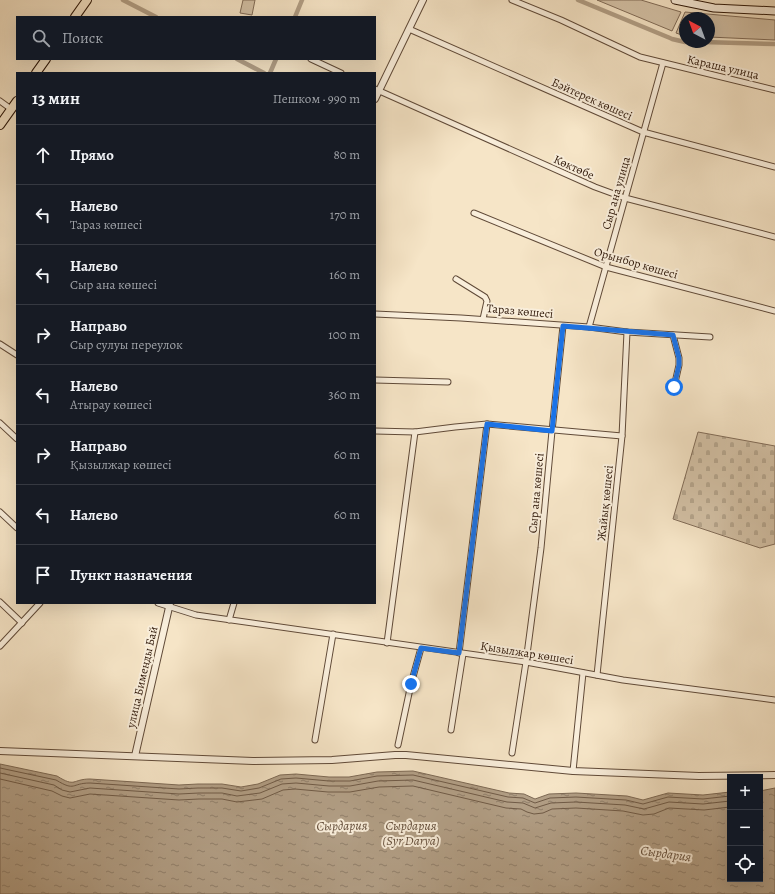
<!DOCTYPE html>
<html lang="ru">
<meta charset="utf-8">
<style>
:root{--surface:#171b24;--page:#20242c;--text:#f1f3f6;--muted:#9ea1a6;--line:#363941}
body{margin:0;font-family:Alegreya,serif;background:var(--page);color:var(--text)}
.controls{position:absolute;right:12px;bottom:12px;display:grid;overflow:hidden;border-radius:0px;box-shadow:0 4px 16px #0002}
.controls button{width:36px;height:36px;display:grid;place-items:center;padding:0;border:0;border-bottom:1px solid var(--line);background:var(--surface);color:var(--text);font:20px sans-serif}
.compass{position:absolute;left:679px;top:12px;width:36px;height:36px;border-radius:50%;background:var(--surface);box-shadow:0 4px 16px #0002;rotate:319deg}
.stop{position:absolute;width:12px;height:12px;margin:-9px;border:3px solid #1a73e8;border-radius:50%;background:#fff}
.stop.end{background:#1a73e8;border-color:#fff;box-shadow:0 1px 4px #0008}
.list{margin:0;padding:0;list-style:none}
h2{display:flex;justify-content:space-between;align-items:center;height:52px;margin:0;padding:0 16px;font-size:17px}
h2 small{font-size:13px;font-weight:400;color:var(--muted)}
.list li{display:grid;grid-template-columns:26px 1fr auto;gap:12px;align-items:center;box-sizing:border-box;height:60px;padding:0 16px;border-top:1px solid var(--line)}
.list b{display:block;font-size:15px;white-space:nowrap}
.list p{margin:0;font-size:13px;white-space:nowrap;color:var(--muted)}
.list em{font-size:13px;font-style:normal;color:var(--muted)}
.icon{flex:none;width:22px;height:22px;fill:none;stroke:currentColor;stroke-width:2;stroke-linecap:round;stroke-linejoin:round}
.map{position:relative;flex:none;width:775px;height:894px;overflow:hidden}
.search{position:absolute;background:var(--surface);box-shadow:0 4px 16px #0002;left:16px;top:16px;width:360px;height:44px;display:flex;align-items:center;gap:10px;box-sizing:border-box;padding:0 14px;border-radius:0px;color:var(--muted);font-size:15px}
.panel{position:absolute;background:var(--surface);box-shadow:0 4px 16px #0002;left:16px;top:72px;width:360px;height:532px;border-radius:0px}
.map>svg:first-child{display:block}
</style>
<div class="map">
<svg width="775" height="894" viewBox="0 0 775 894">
<defs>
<pattern id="cemetery-stones" width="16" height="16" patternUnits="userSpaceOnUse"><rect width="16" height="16" fill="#d4c2a7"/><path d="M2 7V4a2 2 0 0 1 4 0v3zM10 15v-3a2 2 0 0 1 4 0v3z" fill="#b6a68e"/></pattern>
<pattern id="water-ripples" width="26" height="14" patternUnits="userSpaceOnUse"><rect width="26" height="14" fill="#b29f86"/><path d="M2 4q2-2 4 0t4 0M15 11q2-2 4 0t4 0" fill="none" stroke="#91816c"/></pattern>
</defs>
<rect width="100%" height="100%" fill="#f6e5c7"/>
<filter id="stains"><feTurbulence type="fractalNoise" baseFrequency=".005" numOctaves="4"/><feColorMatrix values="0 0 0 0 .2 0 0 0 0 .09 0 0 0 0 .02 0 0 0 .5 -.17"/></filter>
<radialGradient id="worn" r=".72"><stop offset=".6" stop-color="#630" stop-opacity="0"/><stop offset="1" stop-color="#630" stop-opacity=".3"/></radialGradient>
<g fill="#d4c2a7" stroke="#816c58">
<polygon points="243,0 255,0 252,15 240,13"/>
<polygon points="597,0 641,0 681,12 672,31"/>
<polygon points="685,12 775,20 775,40 709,37 709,18 685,18 685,36 676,33"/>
</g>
<polygon fill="url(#cemetery-stones)" stroke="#816c58" points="698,432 775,446 775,544 760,548 673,519"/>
<path fill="url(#water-ripples)" stroke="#7d6954" d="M0,764L57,776C76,788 72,779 90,779L179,785L198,784H222L241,787L258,784L280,775L296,774L329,777H349L377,772L413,771L509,793L524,794L535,799L549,794L576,793L627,796L643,800L668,793L703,795L730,792V879H760V791L775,788V894H0Z"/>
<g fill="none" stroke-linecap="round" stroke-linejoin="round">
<g stroke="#705b47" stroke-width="1">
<path d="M0,768L56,780C76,792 71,783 90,783L179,789L198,788H222L241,791L259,788L281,779L296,778L329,781H350L377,776L413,775L508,797L523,798L535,803L550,798L576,797L626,800L643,804L668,797L703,799L730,796"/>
<polyline points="0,773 54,785 62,790 70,792 90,788 179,794 199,793 222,793 237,796 260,793 282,784 296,783 329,786 350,786 378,781 413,780 507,802 523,803 535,808 551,803 576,802 625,805 644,809 669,802 703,804 730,801"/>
<polyline points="0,779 52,791 62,796 70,798 90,794 179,800 199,799 222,799 237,802 262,799 283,790 295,789 328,792 350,792 379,787 413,786 506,808 521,809 527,812 534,814 543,813 552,809 576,808 623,811 643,815 654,814 669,808 704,810 730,807"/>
</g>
<g stroke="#b29f86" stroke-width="4.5">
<polyline points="123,0 156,17"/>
<polyline points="578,0 670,38"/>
<polyline points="295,17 302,0"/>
<polyline points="672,39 685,42"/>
<polyline points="703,42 775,44"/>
<polyline points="237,59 264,73"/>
<polyline points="270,73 276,59"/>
</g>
<defs>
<g id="minor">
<polyline points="512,0 561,20 640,57 775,90"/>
<polyline points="409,29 643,132 775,167"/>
<polyline points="311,59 341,73"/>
<polyline points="375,89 595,187 625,198 775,237"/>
<polyline points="0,101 11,109"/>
<polyline points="474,213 606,267 775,311"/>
<polyline points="456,279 485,297 487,301 483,319"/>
<polyline points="375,314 461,318 589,327 627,332 710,337"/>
<polyline points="589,327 663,63"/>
<polyline points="673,335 679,358 679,365 674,387"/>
<polyline points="0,344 17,355"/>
<polyline points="375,380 448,382"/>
<polyline points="0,423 17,439"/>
<polyline points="375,431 415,432 455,427 487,424 622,436"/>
<polyline points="0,512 17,528"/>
<polyline points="0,602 22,623"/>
<polyline points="158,603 196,615 526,662 623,680 775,700"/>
<polyline points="229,620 234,603"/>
<polyline points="387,643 415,432"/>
<polyline points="0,646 40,603"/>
<polyline points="459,653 487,424"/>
<polyline points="597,675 622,436 627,332"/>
<polyline points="451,730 463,654"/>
<polyline points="315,740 333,634"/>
<polyline points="398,745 411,684 421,648"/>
<polyline points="512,753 526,662 541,548 552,431 563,326"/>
<polyline points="573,771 583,673"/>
</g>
<g id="tertiary">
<polyline points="375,99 423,0"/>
<polyline points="0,751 253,761 332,760 395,755 406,755 573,771 699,776 775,775"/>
<polyline points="135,756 170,603"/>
</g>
<polyline id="secondary" points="675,0 714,8 775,11"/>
<g id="primary">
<polyline points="75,17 87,0"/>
<polyline points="36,73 46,59"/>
<polyline points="0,125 17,101"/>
</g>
</defs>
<use href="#minor" stroke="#604a38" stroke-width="7"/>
<use href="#tertiary" stroke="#604a38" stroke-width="8"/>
<use href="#secondary" stroke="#2e1708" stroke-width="9"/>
<use href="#primary" stroke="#2e1708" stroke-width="10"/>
<use href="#minor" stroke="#f9eedb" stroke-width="5"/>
<use href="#tertiary" stroke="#f9eedb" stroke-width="6"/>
<use href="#secondary" stroke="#f9eedb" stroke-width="7"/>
<use href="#primary" stroke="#f6e5c7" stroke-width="8"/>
</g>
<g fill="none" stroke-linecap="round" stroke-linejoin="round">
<polyline stroke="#1a73e8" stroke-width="5" points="411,684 421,648 459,653 487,424 552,431 563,326 673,335 679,358 679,365 674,387"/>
</g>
<g text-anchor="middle" stroke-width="4" stroke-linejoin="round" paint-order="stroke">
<g font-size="12" fill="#2e1708" stroke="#f9eedb">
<text transform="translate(723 67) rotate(13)" y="4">Караша улица</text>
<text transform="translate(592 99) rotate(24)" y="4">Бәйтерек көшесі</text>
<text transform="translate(574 167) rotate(24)" y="4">Көктөбе</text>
<text transform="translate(616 193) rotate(-74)" y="4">Сыр ана улица</text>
<text transform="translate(636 263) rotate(16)" y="4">Орынбор көшесі</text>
<text transform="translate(520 311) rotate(5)" y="4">Тараз көшесі</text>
<text transform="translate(536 493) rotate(-85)" y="4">Сыр ана көшесі</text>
<text transform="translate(605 503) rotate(-84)" y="4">Жайық көшесі</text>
<text transform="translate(527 653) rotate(9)" y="4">Қызылжар көшесі</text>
<text transform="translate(142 677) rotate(-77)" y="4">улица Бименды Бай</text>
</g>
<g font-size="13" font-style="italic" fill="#634d3a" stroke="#f9eedb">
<text transform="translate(342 825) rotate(-1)" y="5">Сырдария</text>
<text x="411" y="830">Сырдария<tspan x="411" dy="15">(Syr Darya)</tspan></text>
<text transform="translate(666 853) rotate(8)" y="5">Сырдария</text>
</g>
</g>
<rect width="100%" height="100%" filter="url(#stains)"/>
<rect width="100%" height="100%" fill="url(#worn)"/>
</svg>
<div class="controls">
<button>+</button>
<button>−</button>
<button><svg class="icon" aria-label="locate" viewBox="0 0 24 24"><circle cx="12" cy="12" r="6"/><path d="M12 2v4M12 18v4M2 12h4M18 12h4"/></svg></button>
</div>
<svg class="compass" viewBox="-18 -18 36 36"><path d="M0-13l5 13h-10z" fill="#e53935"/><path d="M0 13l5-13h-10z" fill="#9ea1a6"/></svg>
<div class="stop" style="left:674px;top:387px"></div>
<div class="stop end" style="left:411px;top:684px"></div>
<div class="search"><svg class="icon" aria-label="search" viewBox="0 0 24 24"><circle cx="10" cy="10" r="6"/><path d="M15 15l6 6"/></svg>Поиск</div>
<section class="panel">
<h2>13 мин<small>Пешком · 990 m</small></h2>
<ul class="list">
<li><svg class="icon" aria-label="ahead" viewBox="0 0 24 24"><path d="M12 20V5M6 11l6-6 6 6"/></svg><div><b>Прямо</b></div><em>80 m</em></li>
<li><svg class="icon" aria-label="left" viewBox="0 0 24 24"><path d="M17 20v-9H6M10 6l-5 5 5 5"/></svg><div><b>Налево</b><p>Тараз көшесі</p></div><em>170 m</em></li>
<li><svg class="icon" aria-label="left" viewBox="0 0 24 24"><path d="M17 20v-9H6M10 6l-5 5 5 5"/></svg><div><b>Налево</b><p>Сыр ана көшесі</p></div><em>160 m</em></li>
<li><svg class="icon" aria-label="right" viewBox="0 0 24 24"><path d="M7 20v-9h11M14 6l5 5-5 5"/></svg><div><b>Направо</b><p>Сыр сулуы переулок</p></div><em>100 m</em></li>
<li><svg class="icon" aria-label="left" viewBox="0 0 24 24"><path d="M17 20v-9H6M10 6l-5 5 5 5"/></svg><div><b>Налево</b><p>Атырау көшесі</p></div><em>360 m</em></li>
<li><svg class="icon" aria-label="right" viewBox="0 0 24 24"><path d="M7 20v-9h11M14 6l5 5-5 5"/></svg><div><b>Направо</b><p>Қызылжар көшесі</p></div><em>60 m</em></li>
<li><svg class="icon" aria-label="left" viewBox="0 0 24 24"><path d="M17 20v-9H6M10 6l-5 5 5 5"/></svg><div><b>Налево</b></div><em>60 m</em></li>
<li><svg class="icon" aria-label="arrive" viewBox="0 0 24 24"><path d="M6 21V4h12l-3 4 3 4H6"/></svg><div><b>Пункт назначения</b></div></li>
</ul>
</section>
</div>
